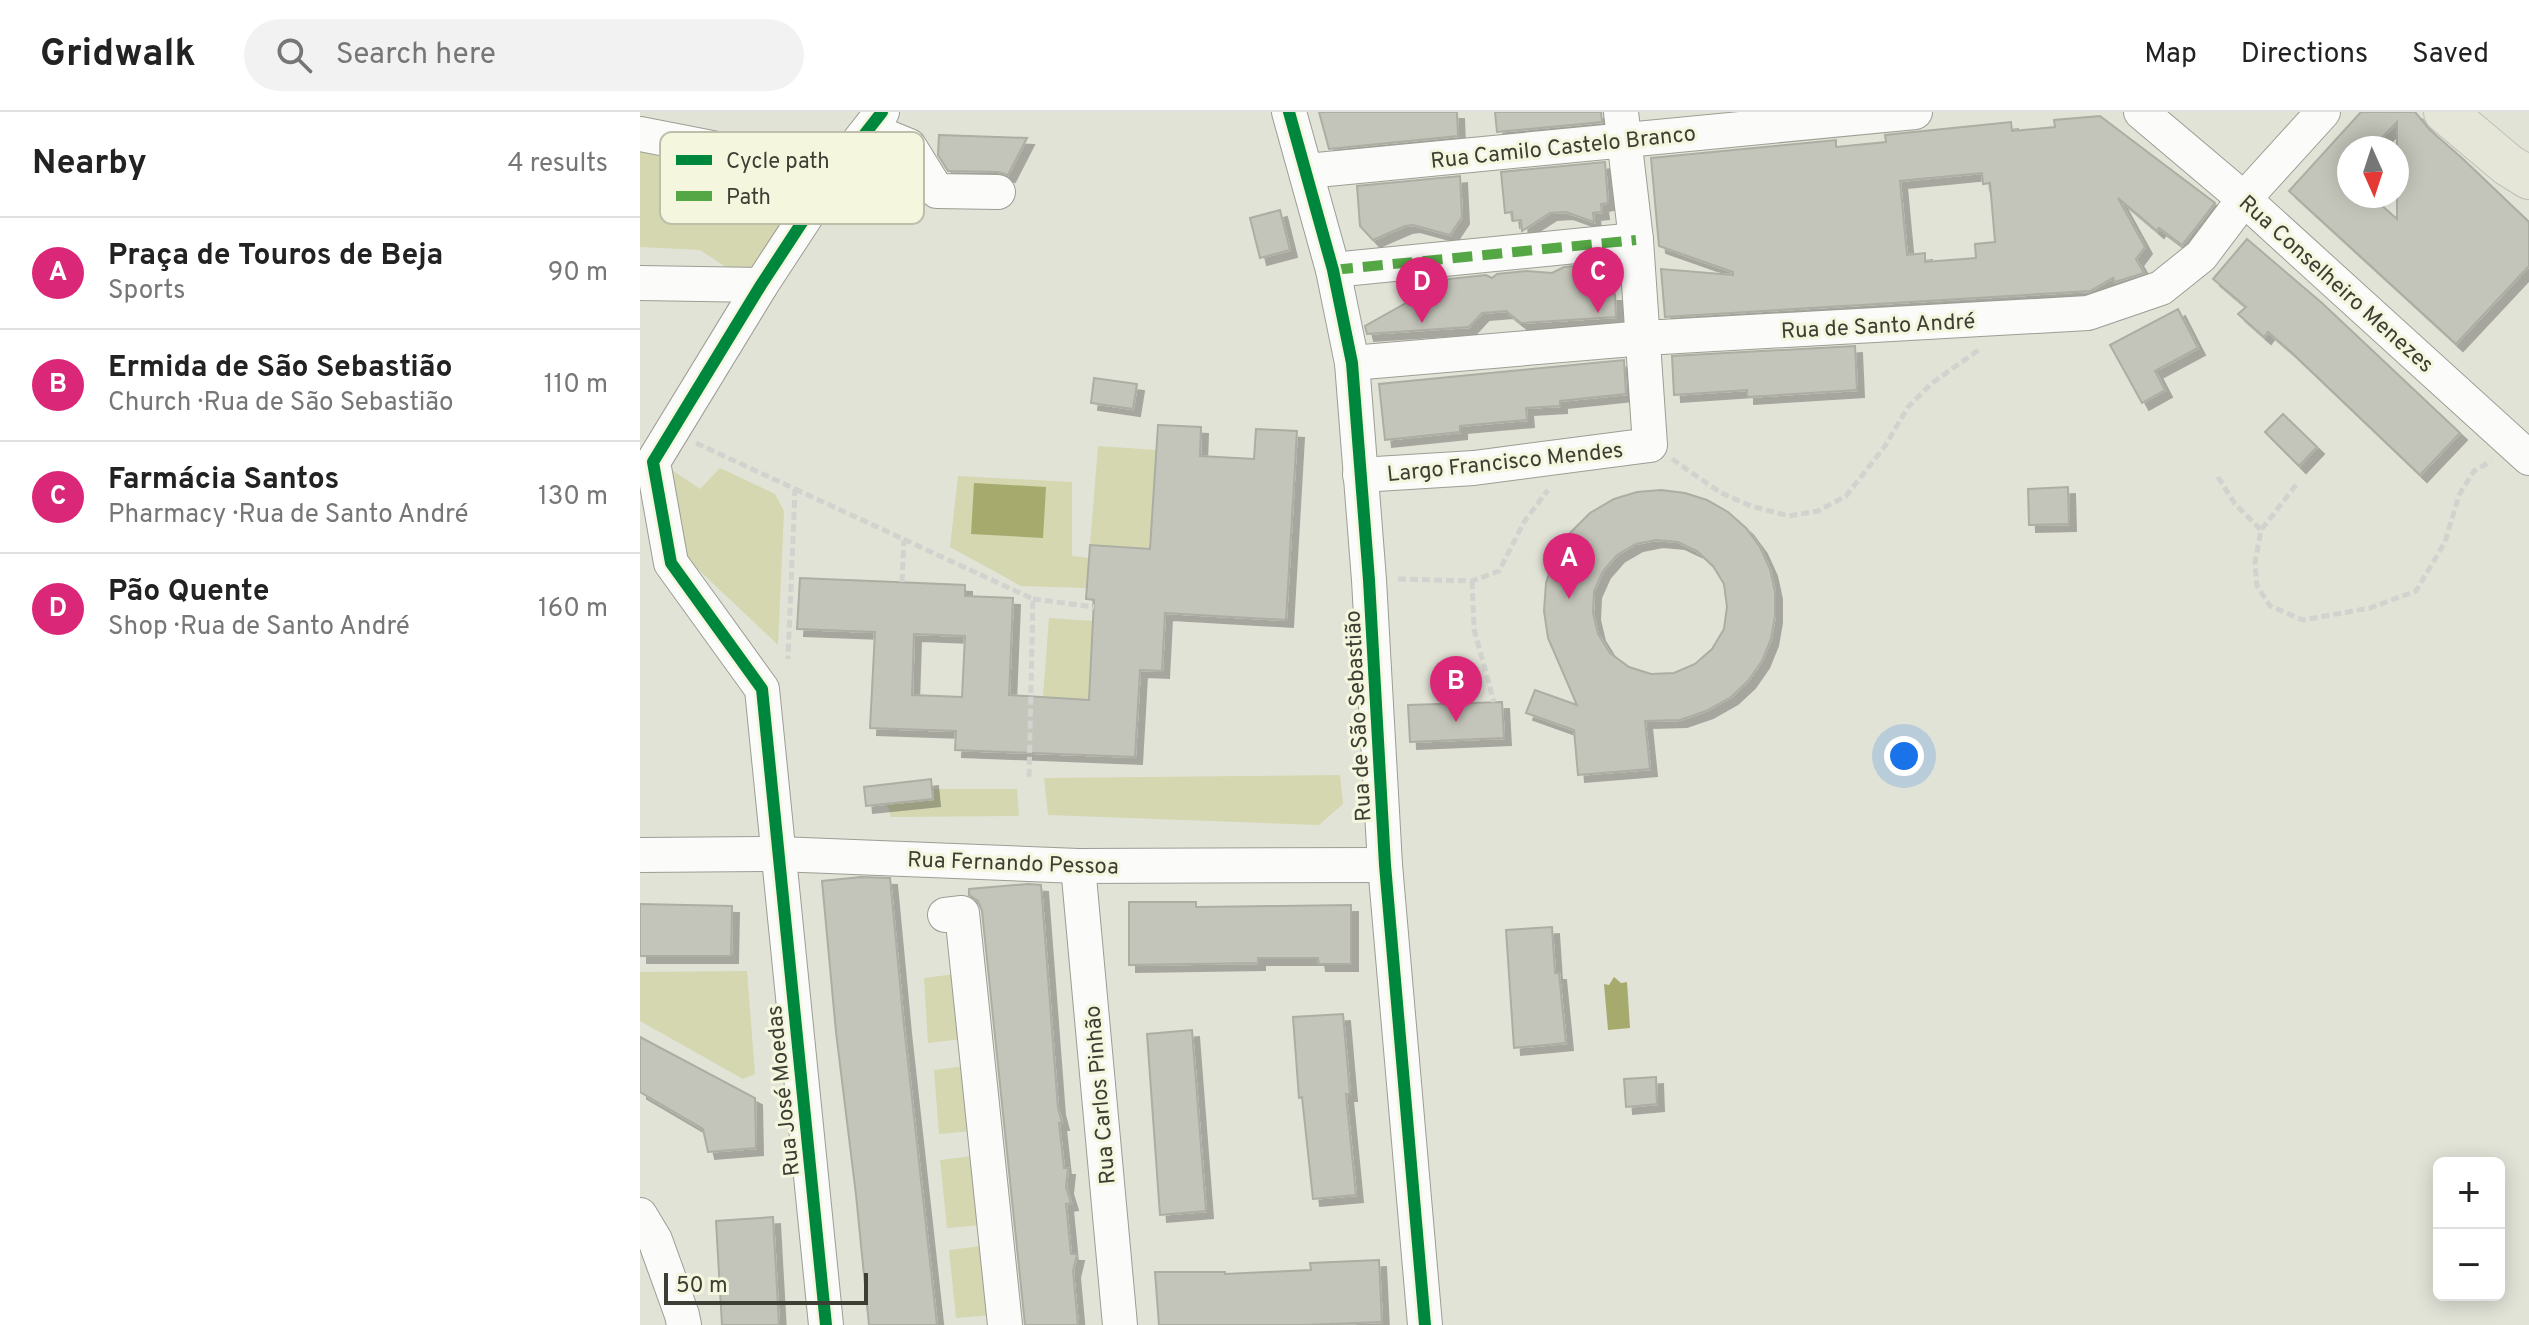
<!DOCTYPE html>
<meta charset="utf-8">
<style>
:root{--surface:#fff;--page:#f2f2f2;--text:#222;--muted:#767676;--line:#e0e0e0;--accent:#db2777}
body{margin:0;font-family:Overpass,sans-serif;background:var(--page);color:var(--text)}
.controls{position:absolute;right:24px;bottom:24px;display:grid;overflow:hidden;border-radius:12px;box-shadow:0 4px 20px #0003}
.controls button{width:72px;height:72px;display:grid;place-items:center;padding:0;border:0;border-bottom:2px solid var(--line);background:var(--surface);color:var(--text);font:40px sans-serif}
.compass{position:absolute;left:1697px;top:24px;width:72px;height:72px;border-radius:50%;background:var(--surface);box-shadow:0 4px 20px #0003;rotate:177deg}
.scale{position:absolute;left:24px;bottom:20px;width:204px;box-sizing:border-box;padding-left:8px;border:4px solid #3d3e34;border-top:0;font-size:22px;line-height:28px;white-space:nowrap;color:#3d3e34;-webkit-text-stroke:6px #f4f6de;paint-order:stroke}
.you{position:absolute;left:1264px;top:644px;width:28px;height:28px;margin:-20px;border:6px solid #fff;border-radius:50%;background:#1a73e8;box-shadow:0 0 0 12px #1a73e833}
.badge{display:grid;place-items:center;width:52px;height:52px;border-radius:50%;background:var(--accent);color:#fff;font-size:26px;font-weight:700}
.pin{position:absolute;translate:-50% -66px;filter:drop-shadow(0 2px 4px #0008)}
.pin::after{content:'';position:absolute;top:42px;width:28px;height:24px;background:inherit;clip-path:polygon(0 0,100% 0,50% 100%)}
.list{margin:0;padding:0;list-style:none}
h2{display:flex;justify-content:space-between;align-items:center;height:104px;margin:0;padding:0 32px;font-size:34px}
h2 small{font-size:26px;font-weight:400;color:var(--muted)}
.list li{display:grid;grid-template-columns:52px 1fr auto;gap:24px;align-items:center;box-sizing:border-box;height:112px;padding:0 32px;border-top:2px solid var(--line)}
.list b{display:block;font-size:30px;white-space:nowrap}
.list p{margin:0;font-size:26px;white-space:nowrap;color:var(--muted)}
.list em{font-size:26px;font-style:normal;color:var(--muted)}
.icon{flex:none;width:44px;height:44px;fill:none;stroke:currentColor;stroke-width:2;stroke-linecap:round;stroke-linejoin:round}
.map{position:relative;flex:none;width:1889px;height:1213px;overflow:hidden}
header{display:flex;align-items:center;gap:48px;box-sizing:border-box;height:112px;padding:0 40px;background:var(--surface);border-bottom:2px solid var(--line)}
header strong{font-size:38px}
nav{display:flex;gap:44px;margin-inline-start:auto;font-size:28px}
.search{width:560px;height:72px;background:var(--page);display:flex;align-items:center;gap:20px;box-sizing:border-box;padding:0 28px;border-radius:44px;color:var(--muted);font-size:30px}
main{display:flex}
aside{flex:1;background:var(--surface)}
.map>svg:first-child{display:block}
</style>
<header>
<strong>Gridwalk</strong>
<div class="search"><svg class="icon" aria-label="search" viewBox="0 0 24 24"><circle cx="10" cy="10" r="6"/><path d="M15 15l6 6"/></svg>Search here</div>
<nav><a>Map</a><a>Directions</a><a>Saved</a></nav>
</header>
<main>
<aside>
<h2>Nearby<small>4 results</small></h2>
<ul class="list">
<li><span class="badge">A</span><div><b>Praça de Touros de Beja</b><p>Sports</p></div><em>90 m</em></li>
<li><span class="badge">B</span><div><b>Ermida de São Sebastião</b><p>Church · Rua de São Sebastião</p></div><em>110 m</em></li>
<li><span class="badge">C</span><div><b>Farmácia Santos</b><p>Pharmacy · Rua de Santo André</p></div><em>130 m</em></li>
<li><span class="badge">D</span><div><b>Pão Quente</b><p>Shop · Rua de Santo André</p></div><em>160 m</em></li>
</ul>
</aside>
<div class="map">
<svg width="1889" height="1213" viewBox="0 0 1889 1213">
<defs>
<filter id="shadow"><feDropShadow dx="7" dy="7" stdDeviation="0" flood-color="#0004"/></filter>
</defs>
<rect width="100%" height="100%" fill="#e2e3d7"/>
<g fill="#d4d7b0">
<polygon points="0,39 166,81 122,155 86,155 60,138 0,135"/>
<polygon points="458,334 517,338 510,437 450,433"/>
<polygon points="29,356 60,377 80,356 135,382 144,399 138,533 42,442"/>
<polygon points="318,364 432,370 432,444 449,446 447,476 381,474 310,435"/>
<polygon points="409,506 453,509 449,588 403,585"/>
<polygon points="700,663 703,692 679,713 408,703 404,666"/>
<polygon points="292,677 377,677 379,704 251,705 247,692 293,687"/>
<polygon points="107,859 115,962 103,967 0,909 0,860"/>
<polygon points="315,862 322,927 288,931 284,866"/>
<polygon points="326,954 332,1019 299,1022 294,958"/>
<polygon points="332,1044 342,1113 307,1116 300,1048"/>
<polygon points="342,1134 352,1203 316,1206 309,1138"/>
</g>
<g fill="#a7aa6d">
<polygon points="334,371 406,375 403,426 331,422"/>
<polygon points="974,865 981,871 987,870 990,916 968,918 964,872 969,873"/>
</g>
<g fill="#c4c5ba" stroke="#acada3" stroke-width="2" fill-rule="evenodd" filter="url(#shadow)">
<polygon points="679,0 817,0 818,24 689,37"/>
<polygon points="855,0 961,0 962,10 857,20"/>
<path d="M1721,0H1775L1790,18L1823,47L1889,110V154L1816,232L1649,79ZM1757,10V107L1731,84H1709V64L1707,62L1709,59V36H1732Z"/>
<path d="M1460,4L1575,91L1542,133L1519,116L1517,119L1478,86L1505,135L1496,147L1504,161L1475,170L1473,166L1450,179L1025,205L1021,157L1093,163V160L1019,134L1011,46L1196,28V35L1246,30L1245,23L1371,10L1372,19L1415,15L1414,8ZM1342,61L1343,72L1350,71L1355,130L1335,132L1336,146L1285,150V141L1267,143L1260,69Z"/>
<polygon points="299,23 387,26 368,63 358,60 308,59 298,43"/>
<polygon points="965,50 968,91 961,92 962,100 953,101 954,110 926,100 910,101 882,119 881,108 873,109 872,100 865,101 861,60"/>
<polygon points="820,64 822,105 810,123 773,113 765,114 733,128 720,114 717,74"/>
<polygon points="640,98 650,138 620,146 610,106"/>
<polygon points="1607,127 1682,191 1820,321 1780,363 1651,240 1628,220 1624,225 1598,202 1606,195 1573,167"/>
<polygon points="948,153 949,164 960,163 960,174 967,174 968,182 975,182 976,205 881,211 866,199 855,200 842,201 829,215 727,222 725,214 809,167 846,163 852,166 857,162 887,159 912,161 924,155"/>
<polygon points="1538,197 1558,236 1515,259 1525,278 1502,291 1470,233"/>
<polygon points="1215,234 1217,278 1107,285 1107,278 1034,283 1032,244"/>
<polygon points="984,248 986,282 920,289 920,294 886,296 887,308 820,314 820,320 745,328 739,272"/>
<polygon points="454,266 497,272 493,297 451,291"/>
<polygon points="1643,302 1677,335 1659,354 1625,320"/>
<path d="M518,313L561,315L560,344L614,347L616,317L657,319L646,508L525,501L522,559L500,558L495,645L315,638L316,619L230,616L235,520L157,517L160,466L325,473V484L373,486L369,583L449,588L454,488L446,487L450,433L510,437ZM274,522L325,524L322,585L272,583Z"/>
<polygon points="1428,375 1429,412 1389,413 1388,377"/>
<path d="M1021,378L1045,381L1067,388L1088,400L1106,416L1120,435L1130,457L1135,480V504L1131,527L1122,549L1108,569L1091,585L1066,599L1040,608L1005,609L1010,657L938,663L934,618L886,601L895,578L937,593L908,526L904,499L906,471L915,444L930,421L950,401L974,387L997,380ZM1016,428L1038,430L1057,439L1073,454L1084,472L1087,495L1084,517L1072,537L1055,552L1034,561L1011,562L989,555L970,541L958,522L953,501L954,479L963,459L977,443L996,432Z"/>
<polygon points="862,590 864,626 770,630 768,593"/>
<polygon points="291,667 293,687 226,694 224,675"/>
<polygon points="221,765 250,766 264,914 297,1213 229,1213 216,1083 196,920 182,769"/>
<polygon points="388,772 401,773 418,996 422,1011 419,1011 424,1056 428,1056 426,1075 431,1091 426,1092 431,1142 437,1142 433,1159 438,1213 385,1213 342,799 338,789 329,783 329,777"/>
<polygon points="489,790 556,790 556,795 711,793 711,852 679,852 678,846 618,846 618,851 489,853"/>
<polygon points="0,792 92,794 91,844 0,844"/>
<polygon points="912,815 915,861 919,861 926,931 874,936 866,818"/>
<polygon points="703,902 710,982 706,982 716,1083 673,1087 662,985 659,986 653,905"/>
<polygon points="552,918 566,1099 520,1103 507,922"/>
<polygon points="0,925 115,986 116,1036 68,1040 63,1017 0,980"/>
<polygon points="1016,965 1017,992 986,995 984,967"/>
<polygon points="133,1105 139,1213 82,1213 76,1109"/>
<polygon points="739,1148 742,1210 666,1213 519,1213 515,1160 585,1160 585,1162 671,1158 670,1151"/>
</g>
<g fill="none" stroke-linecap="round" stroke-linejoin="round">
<defs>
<g id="minor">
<polyline points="649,0 693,158 712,251 729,468 745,753 785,1213"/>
<polyline points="1501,0 1604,87 1889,346"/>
<polyline points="230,18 269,34 297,79 358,80"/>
<polyline points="0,22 195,60"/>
<polyline points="667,59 1275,0"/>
<polyline points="693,158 996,128"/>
<polyline points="0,171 121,173"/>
<polyline points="712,251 1004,226 1448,201 1521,176 1561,144 1604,87 1683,0"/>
<polyline points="720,363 834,356 1010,333 996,128 981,0"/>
<polyline points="0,743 138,742 438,754 745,753"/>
<polyline points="438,754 480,1213"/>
<polyline points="305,803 322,801 365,1213"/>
<polyline points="0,1103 15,1128 42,1203 44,1213"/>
<polyline points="186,1213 122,577 31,451 13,350 121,173 195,60 242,0"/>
</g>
<polyline id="major" points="1805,0 1868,53 1889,66"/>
</defs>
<use href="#minor" stroke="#9c9d94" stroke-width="36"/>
<use href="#major" stroke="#bfc0b9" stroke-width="44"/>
<g stroke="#d2d2ce" stroke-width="5" stroke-dasharray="8 4" stroke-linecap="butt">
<polyline points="56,331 155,377 148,547"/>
<polyline points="1032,347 1081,381 1111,394 1149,404 1178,399 1206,384 1245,334 1268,295 1292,271 1340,237"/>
<polyline points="1578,365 1595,392 1621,418"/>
<polyline points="1656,373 1621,418 1615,451 1617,474 1630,494 1663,508 1730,496 1776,479 1805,430 1819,383 1834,359 1851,349"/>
<polyline points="155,377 393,487 389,666"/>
<polyline points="758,467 832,469 859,459 884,410 908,378"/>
<polyline points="832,469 834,517 854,590"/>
<polyline points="262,470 264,428"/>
<polyline points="393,487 454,495"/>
</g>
<use href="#minor" stroke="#fbfbf9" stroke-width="34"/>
<use href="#major" stroke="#e5e6d7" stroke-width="42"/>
<polyline stroke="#54a744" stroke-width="10" stroke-dasharray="20 10" stroke-linecap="butt" points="693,158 996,128"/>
<defs>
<g id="cycleway">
<polyline points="649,0 693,158 712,251 729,468 745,753 785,1213"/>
<polyline points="186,1213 122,577 31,451 13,350 121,173 195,60 242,0"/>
</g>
</defs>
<use href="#cycleway" stroke="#f4f6de" stroke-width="17"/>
<use href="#cycleway" stroke="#00873e" stroke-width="12"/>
</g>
<g text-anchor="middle" stroke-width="6" stroke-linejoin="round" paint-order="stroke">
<g font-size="22" fill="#3d3e34" stroke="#f4f6de">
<text transform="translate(923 34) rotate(-6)" y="8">Rua Camilo Castelo Branco</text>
<text transform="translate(1697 171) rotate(42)" y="8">Rua Conselheiro Menezes</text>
<text transform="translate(1238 213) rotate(-3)" y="8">Rua de Santo André</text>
<text transform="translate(865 349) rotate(-6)" y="8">Largo Francisco Mendes</text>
<text transform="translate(717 604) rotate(-93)" y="8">Rua de São Sebastião</text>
<text transform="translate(373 750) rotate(2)" y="8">Rua Fernando Pessoa</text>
<text transform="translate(142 979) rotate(-96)" y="8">Rua José Moedas</text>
<text transform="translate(459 983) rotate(-95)" y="8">Rua Carlos Pinhão</text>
</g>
</g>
<rect x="20" y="20" width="264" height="92" rx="12" fill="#f4f6de" stroke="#bdbfab" stroke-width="2"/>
<rect x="36" y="43" width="36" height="10" fill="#00873e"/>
<rect x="36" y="79" width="36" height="10" fill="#54a744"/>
<g font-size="22" fill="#3d3e34">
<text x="86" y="56">Cycle path</text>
<text x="86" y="92">Path</text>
</g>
</svg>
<div class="controls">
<button>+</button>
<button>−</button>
</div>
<svg class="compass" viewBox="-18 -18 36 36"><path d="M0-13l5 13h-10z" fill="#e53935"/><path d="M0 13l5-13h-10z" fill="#767676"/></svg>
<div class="scale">50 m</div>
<div class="you"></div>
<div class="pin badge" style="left:929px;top:487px">A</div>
<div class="pin badge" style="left:816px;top:610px">B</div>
<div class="pin badge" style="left:958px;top:201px">C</div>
<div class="pin badge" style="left:782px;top:211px">D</div>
</div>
</main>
